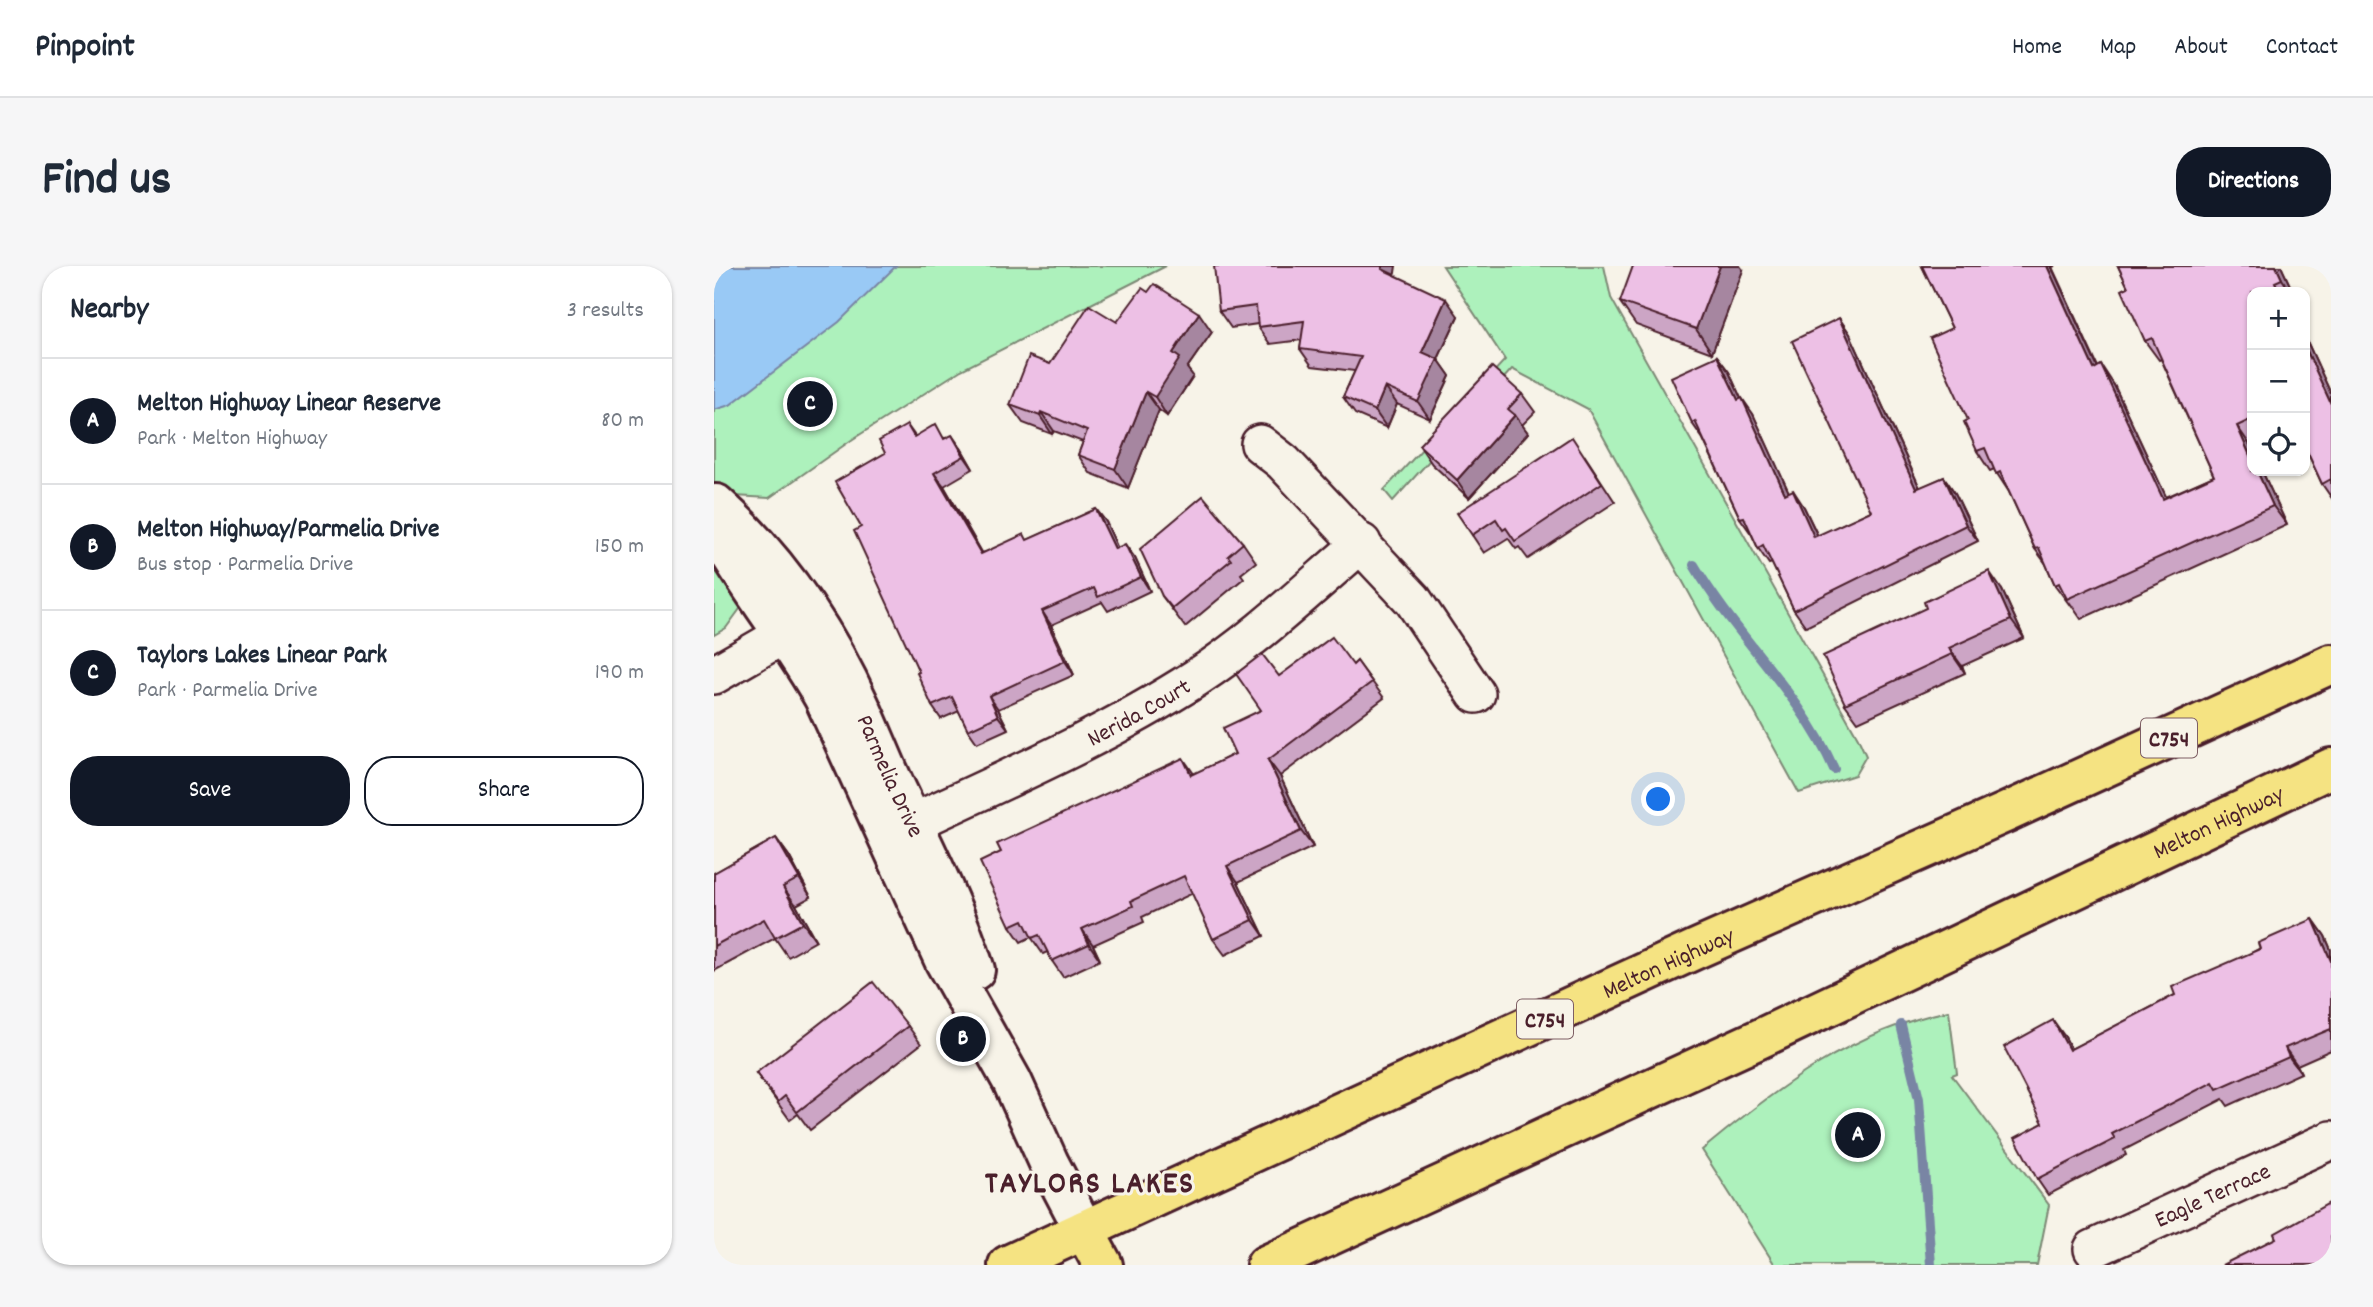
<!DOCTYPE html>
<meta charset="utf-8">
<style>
:root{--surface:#fff;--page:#f6f6f7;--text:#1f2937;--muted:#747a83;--line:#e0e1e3;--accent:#111827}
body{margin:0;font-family:Dekko,sans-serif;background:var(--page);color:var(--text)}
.controls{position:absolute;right:21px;top:21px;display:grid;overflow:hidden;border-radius:14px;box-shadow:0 2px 5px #0004}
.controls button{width:63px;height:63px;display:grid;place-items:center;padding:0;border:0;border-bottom:2px solid var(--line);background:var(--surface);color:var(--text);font:35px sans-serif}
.you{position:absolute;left:945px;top:534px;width:24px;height:24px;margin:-18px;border:5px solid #fff;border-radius:50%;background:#1a73e8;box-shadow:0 0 0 10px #1a73e833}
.badge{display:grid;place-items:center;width:46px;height:46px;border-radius:50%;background:var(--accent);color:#fff;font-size:23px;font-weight:700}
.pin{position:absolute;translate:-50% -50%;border:4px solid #fff;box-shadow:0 2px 7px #0006}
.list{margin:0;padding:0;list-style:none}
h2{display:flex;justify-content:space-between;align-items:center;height:91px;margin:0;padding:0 28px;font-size:30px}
h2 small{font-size:23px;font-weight:400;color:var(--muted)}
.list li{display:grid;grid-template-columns:46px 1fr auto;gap:21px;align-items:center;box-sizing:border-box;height:126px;padding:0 28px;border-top:2px solid var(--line)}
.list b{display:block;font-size:26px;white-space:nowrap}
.list p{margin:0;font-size:23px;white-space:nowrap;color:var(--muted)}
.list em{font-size:23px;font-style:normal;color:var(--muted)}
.actions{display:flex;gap:14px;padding:21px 28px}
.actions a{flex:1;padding:16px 0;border:2px solid var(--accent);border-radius:28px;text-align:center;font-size:24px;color:var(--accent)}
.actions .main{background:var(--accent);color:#fff}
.icon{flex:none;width:38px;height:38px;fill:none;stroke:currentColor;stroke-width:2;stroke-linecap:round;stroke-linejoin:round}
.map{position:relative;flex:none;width:1617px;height:999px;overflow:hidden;border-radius:28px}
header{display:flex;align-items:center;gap:42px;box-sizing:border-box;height:98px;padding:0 35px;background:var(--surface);border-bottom:2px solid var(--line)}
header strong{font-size:33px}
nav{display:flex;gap:38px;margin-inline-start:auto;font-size:24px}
.intro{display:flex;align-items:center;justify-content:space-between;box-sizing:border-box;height:168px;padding:0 42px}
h1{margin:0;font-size:49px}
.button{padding:18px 32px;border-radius:28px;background:var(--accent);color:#fff;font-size:24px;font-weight:700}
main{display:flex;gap:42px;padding:0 42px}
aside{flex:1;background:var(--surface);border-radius:28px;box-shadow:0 2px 5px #0004}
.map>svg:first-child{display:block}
</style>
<header>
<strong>Pinpoint</strong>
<nav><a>Home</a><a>Map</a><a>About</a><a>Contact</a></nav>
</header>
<div class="intro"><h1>Find us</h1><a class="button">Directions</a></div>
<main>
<aside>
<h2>Nearby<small>3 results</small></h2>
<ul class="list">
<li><span class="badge">A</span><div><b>Melton Highway Linear Reserve</b><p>Park · Melton Highway</p></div><em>80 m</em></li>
<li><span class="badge">B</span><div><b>Melton Highway/Parmelia Drive</b><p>Bus stop · Parmelia Drive</p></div><em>150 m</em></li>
<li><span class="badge">C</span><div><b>Taylors Lakes Linear Park</b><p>Park · Parmelia Drive</p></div><em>190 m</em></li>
</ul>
<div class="actions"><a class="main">Save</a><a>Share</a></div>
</aside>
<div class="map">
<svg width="1617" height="999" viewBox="0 0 1617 999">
<rect width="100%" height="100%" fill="#f7f3e8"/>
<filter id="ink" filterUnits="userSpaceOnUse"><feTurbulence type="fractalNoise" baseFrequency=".0143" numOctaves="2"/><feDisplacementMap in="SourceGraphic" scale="14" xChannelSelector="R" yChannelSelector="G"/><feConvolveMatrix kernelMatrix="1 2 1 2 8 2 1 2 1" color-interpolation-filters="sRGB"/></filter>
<g filter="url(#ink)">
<g fill="#adf1bc" stroke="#7c8874" stroke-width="2">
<polygon points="0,0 452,0 247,104 139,173 55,232 21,230 0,246"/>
<polygon points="729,0 890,0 897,32 1144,472 1152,490 1141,509 1085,527 874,143 798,103 679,235 670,224 791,94"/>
<polygon points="0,287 31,336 12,362 0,369"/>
<path d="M1235,745L1243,807L1238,809L1335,939L1323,999H1061L988,884C1061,823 1139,764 1235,745Z"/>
</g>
<polygon fill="#99c9f5" stroke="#7985a4" stroke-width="2" points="0,0 182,0 125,56 16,139 0,144"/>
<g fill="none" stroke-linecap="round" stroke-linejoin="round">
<g stroke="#7985a4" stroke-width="10">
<path d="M980,299C1022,371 1087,428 1120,503"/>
<polyline points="1187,759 1205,833 1217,999"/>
</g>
<defs>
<g id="minor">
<polyline points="546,178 569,196 699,334 762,428"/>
<polyline points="0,409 95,354"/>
<path id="s1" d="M173,569C278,519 384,475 482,412C541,374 594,323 648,277"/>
<path id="s2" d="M1379,983L1617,874"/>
</g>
<g id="tertiary">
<path id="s3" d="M2,238C64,294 111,363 146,440C158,466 168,492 180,518C208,577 241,642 261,704"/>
<path d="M0,260C32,320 77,373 110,432L231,696L298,815L335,897L370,964"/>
</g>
<g id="trunk">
<polyline points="370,964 389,999"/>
<path id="s4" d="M294,999L980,684L1293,546L1617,398"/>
<path id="s5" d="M552,999L1045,773L1617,502"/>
</g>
</defs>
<use href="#minor" stroke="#4a1f2b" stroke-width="42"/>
<use href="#tertiary" stroke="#4a1f2b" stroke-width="44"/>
<use href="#trunk" stroke="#4a1f2b" stroke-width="44"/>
<use href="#minor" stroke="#f7f3e8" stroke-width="37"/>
<use href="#tertiary" stroke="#f7f3e8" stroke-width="38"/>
<use href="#trunk" stroke="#f5e382" stroke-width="38"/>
</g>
<g fill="#cca5c5" stroke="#4a1f2b" stroke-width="2">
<polygon points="1208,0 1341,0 1338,1 1384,101 1400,119 1452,231 1500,210 1447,93 1445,94 1431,75 1414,21 1404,0 1567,0 1579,26 1538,26 1538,178 1536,179 1573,259 1367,353 1356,337 1355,338 1341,319 1332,298 1321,283 1295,226 1280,203 1276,205 1263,185 1238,62"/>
<polygon points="1029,4 998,87 922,59 906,36"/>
<polygon points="681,9 744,50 724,93 736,110 716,153 683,138 673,162 641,148 629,131 641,105 598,100 586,83 588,74 556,78 544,61 544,58 517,62 505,45"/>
<polygon points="1125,52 1136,68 1206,222 1230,211 1241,227 1264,275 1092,361 1080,344 1058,297 1055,298 1044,282 1038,269 1026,252 989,173 978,157 1003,90 1015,106 1027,133 1039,148 1075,227 1090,241 1104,270 1157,245"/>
<polygon points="498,66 473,102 479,110 453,150 445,144 414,222 376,207 364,189 369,176 340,165 338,168 309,157 296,139 336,98"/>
<polygon points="1591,71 1617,128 1617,231 1608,218 1591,181"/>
<polygon points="808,128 821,146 808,159 814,167 755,232 718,198 705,179"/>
<polygon points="193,159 201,170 232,172 247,182 259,203 230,220 268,287 314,274 382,243 392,256 403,282 421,292 436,325 394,345 388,336 337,359 360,409 284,443 294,463 263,477 254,464 245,445 227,453 218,440 205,406 147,261 171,187"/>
<polygon points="871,190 901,236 814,293 805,281 802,283 794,272 770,287 758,269"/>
<polygon points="529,277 542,296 527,308 530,312 471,361 448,330"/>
<polygon points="1288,324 1310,372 1248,400 1251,407 1144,456 1131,438"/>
<polygon points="643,395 670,432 566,510 599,581 524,616 550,670 511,689 499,673 479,627 428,651 430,656 379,679 386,694 349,711 338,695 333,686 329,688 317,671 307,676 296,660 480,508 521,488 547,444 565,410 639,399"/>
<polygon points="62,572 75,590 97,631 82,639 102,675 74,691 61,672 0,705 0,607"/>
<polygon points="1599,653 1611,670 1617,684 1617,784 1583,799 1587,807 1514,840 1509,833 1410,884 1412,889 1334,929 1323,913 1329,857 1351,771 1357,783 1461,729"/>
<polygon points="194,760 207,778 96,864 84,848 76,854 42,807"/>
</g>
<g fill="#a686a0" stroke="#4a1f2b" stroke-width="2">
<polygon points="668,0 682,0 679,20 668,3"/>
<polygon points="1006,0 1026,0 1029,4 998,87 982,63"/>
<polygon points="1333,0 1337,0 1393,122 1380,103"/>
<polygon points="1562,0 1567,0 1579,26 1577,26 1568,13"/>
<polygon points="732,33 744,50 724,93 736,110 716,153 704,136 708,86"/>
<polygon points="485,47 498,66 473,102 479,110 453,150 441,131 459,87"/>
<polygon points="1125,52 1136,68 1214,240 1202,223"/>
<polygon points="1591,71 1617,128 1617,138 1591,81"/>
<polygon points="1003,90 1015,106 1035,150 1024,134"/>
<polygon points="1387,99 1400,119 1462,252 1449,233"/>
<polygon points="671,121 683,138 673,162 661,145"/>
<polygon points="432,126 445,144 414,222 401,203"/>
<polygon points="1028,132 1039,148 1083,244 1071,228"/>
<polygon points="327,146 340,165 338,168 326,150"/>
<polygon points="801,149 814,167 755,232 743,214"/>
<polygon points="1523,160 1536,179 1538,184 1538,194"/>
<polygon points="238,169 247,182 259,203 250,190"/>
<polygon points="1543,205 1548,205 1573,259 1559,240"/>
<polygon points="220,207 230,220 277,302 267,288"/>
<polygon points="1230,211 1241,227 1264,275 1252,259"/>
<polygon points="1079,224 1090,241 1112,288 1100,271"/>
<polygon points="382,243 392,256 410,296 401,283"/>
<polygon points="411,278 421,292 436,325 427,311"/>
<polygon points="1275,305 1288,324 1310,372 1297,354"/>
<polygon points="328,345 337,359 360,409 351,395"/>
<polygon points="1235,382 1248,400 1251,407 1238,388"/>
<polygon points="275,430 284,443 294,463 284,450"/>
<polygon points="469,492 480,508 477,509"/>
<polygon points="554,494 566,510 599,581 587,565"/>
<polygon points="62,572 75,590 97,631 85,612"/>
<polygon points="513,600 524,616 550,670 539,654"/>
<polygon points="69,621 82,639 102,675 89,657"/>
<polygon points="1599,653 1611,670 1617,684 1617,695"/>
<polygon points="368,663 379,679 386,694 375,678"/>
<polygon points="1339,754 1351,771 1366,800 1355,784"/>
<polygon points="1571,782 1583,799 1587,807 1575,791"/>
</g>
<g fill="#edc0e5" stroke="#4a1f2b" stroke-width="2">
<polygon points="500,0 668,0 668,3 732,33 708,86 724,93 704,136 671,121 661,145 629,131 647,91 586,83 590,55 544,61 542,40 505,45"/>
<polygon points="919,0 1006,0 982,63 906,36"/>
<polygon points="1208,0 1333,0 1380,103 1387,99 1449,233 1500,210 1438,72 1431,75 1408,24 1414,21 1404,0 1562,0 1568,13 1561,16 1566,26 1538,26 1538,153 1523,160 1538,194 1538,205 1543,205 1559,240 1353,333 1345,317 1341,319 1325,282 1321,283 1286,206 1282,208 1271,182 1263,185 1250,156 1254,154 1216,72 1238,62"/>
<polygon points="440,18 485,47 459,87 466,92 441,131 432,126 401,203 364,189 373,165 327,146 326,150 296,139 315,90 336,98 375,39 403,56 428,22 434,26"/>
<polygon points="1125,52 1202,223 1230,211 1252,259 1080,344 1049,279 1044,282 1030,251 1026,252 981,155 978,157 957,111 1003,90 1024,134 1028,132 1071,228 1079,224 1100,271 1157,245 1078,75"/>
<polygon points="1591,81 1617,138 1617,213 1608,218 1591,181"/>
<polygon points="778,101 808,128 794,143 801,149 743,214 705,179"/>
<polygon points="222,158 230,173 238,169 250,190 220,207 267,288 310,268 313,274 382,243 401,283 411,278 427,311 384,331 380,322 328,345 351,395 275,430 284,450 254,464 238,431 218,440 203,407 205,406 140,265 147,261 121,216 171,187 165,175 193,159 200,171"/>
<polygon points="858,171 888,217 801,275 792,262 789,264 782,253 758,269 743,247"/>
<polygon points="489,230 529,277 514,290 517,294 458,342 448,330 426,283"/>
<polygon points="1275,305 1297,354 1235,382 1238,388 1131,438 1109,390 1212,342 1210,336"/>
<polygon points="618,371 639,399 643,395 658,416 554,494 587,565 513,600 539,654 499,673 470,610 417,635 419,640 368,663 375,678 338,695 325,669 318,672 309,654 296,660 266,596 287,586 283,578 469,492 477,509 521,488 509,462 547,444 522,408 548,388 565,410"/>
<polygon points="62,572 85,612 69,621 89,657 61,672 50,653 0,680 0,607"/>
<polygon points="1599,653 1617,695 1617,763 1571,782 1575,791 1503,823 1499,816 1398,868 1401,873 1323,913 1301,872 1329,857 1290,781 1339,754 1355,784 1461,729 1458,721 1546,683 1544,677"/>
<polygon points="159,716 194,760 83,846 71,830 64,836 42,807"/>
<polygon points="1617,936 1617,999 1508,999 1562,972 1560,968"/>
</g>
</g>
<g text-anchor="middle" stroke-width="6" stroke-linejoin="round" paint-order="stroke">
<g fill="#f7f3e8" stroke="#7e5f64" stroke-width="2">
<rect x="1427" y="452.5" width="56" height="39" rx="5"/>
<rect x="803" y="733.5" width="56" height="39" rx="5"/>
</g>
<g font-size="23" font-weight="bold" fill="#4a1f2b">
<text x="1455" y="480">C754</text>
<text x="831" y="761">C754</text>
</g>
<g font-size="24" fill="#4a1f2b" stroke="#f7f3e8">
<text dy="8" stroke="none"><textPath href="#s1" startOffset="280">Nerida Court</textPath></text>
<text dy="8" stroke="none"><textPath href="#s3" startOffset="326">Parmelia Drive</textPath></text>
<text dy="8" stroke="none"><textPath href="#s5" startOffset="1050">Melton Highway</textPath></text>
<text dy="8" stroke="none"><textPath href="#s4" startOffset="726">Melton Highway</textPath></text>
<text dy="8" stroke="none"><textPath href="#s2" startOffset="131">Eagle Terrace</textPath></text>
</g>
<g font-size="32" font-weight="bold" letter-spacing="2" fill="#4a1f2b" stroke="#f7f3e8">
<text x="376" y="926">TAYLORS LAKES</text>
</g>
</g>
</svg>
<div class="controls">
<button>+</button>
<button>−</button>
<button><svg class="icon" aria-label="locate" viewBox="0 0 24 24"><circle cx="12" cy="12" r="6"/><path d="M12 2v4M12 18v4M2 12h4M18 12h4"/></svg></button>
</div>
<div class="you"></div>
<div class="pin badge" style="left:1144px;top:869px">A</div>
<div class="pin badge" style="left:249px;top:773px">B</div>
<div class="pin badge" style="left:96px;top:138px">C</div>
</div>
</main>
